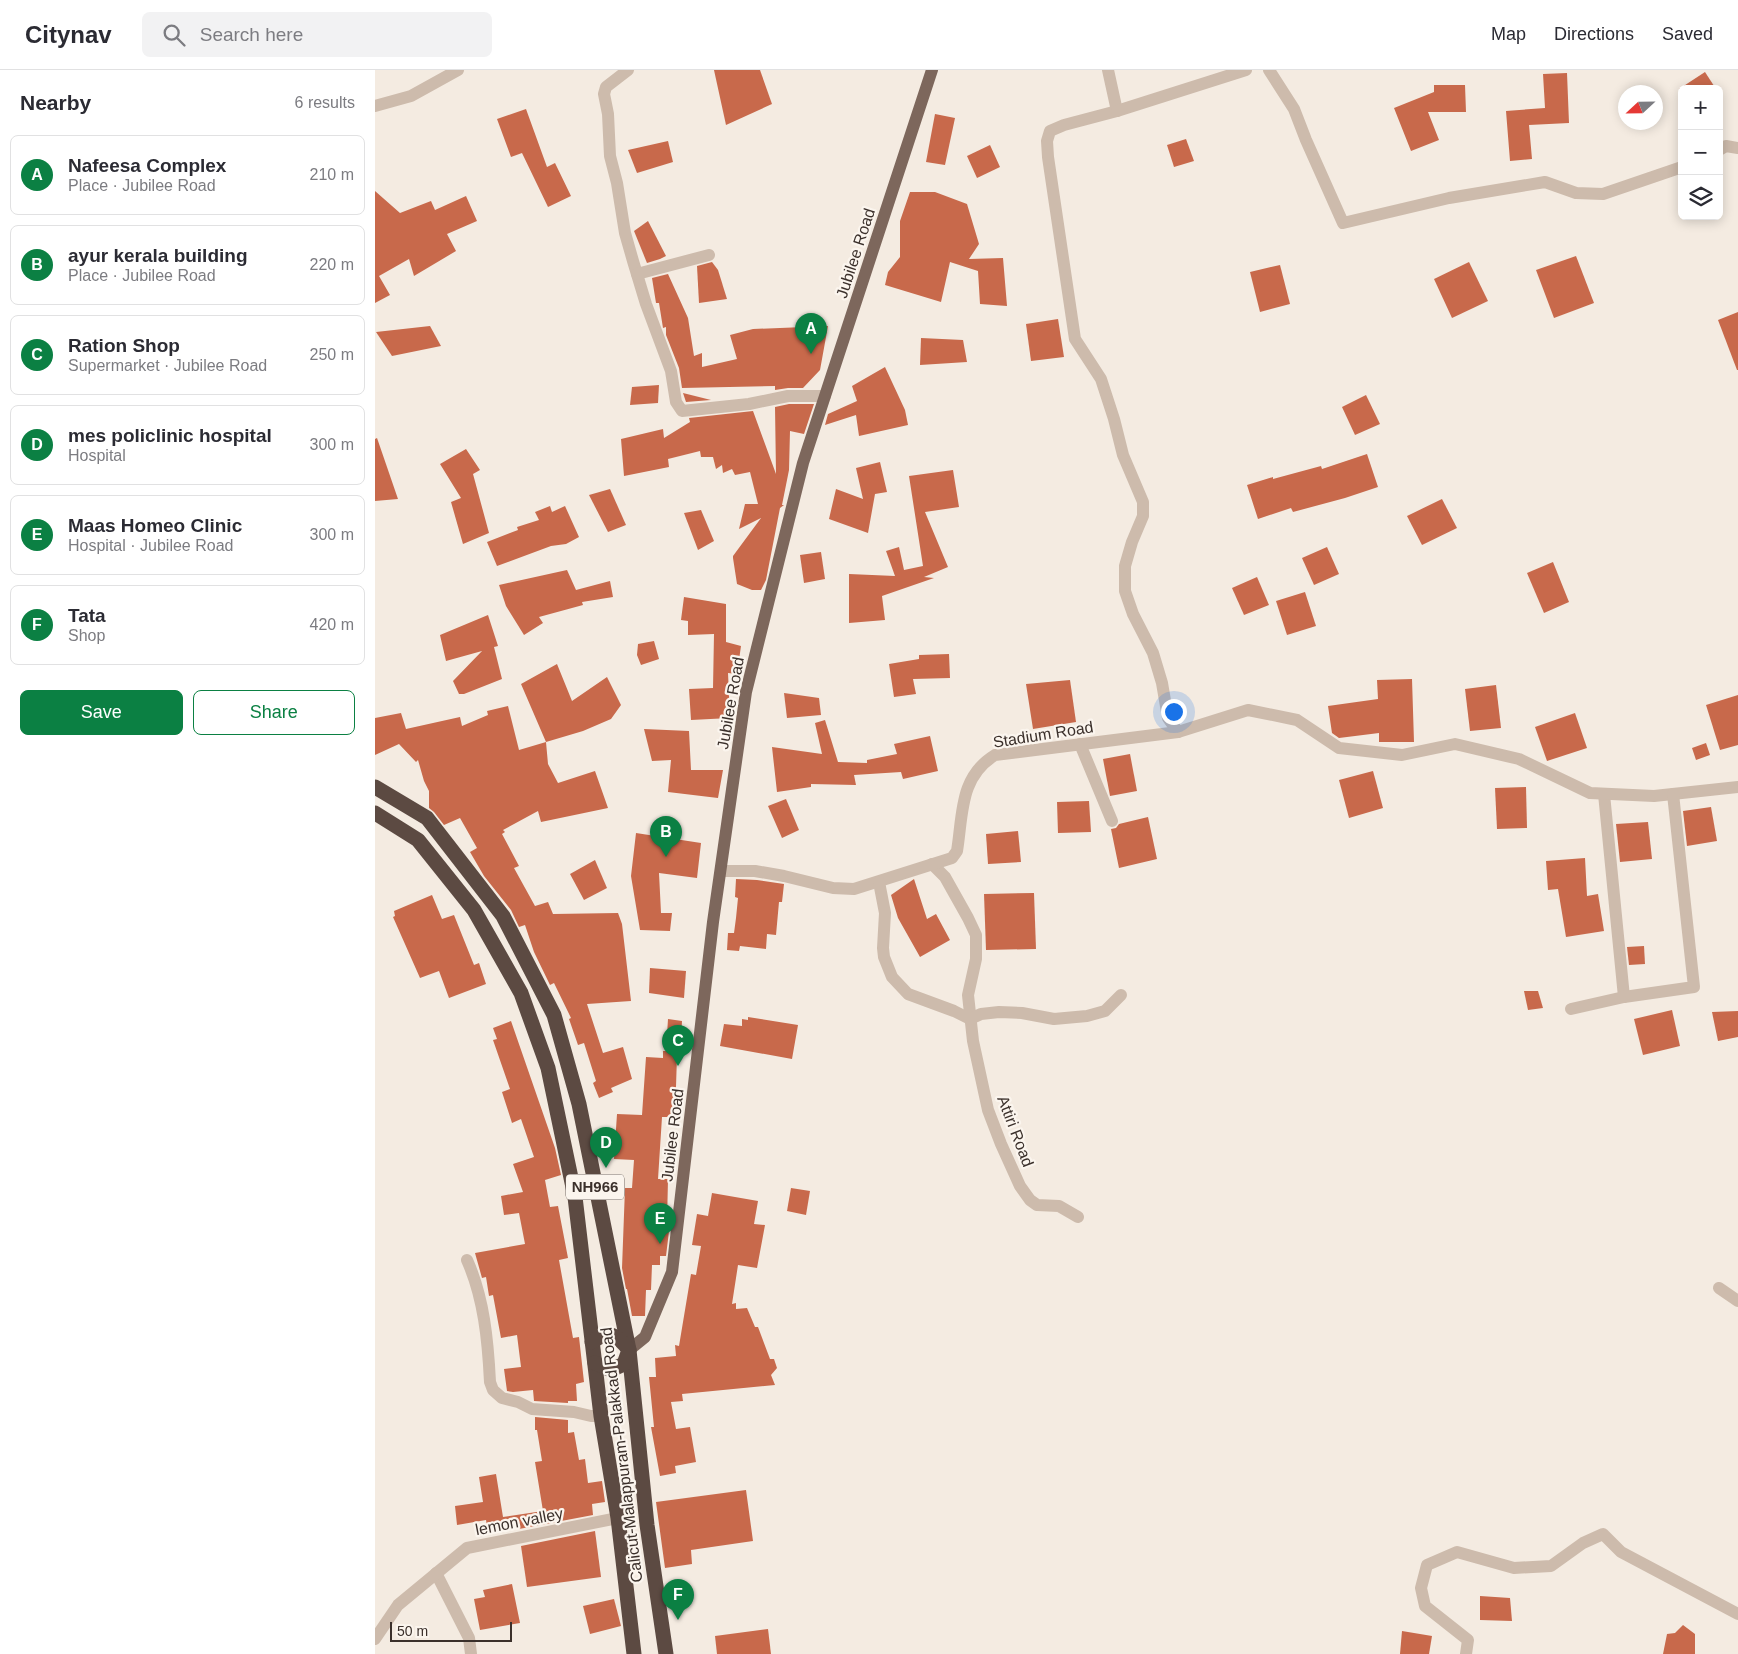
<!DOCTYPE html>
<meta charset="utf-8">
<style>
:root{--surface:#fff;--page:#f2f2f3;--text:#2b2b33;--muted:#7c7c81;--line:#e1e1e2;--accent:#0b8043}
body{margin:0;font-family:Helvetica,sans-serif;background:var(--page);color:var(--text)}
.controls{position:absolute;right:15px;top:15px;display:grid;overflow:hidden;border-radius:8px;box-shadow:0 2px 12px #0003}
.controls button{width:45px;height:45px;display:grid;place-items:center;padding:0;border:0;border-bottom:1px solid var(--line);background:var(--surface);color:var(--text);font:25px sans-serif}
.compass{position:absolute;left:1243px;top:15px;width:45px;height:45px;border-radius:50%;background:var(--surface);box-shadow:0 2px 12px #0003;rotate:248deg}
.scale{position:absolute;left:15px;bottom:12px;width:122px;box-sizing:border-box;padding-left:5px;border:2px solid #3b302b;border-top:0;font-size:14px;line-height:18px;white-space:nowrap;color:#3b302b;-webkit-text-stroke:4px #fbf5ee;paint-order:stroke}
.you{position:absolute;left:798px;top:641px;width:18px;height:18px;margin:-12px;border:4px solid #fff;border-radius:50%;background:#1a73e8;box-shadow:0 0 0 8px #1a73e833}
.badge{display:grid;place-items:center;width:32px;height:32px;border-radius:50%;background:var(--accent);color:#fff;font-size:16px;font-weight:700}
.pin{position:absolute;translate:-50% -41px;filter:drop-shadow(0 1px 2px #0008)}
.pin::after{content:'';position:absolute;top:26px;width:18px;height:15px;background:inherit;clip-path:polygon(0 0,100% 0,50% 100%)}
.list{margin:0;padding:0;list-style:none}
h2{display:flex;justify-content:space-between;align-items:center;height:65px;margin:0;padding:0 20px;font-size:21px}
h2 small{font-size:16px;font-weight:400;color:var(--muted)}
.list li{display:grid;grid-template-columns:32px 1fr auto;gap:15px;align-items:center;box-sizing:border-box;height:80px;margin:0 10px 10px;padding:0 10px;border:1px solid var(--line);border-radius:8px}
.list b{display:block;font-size:19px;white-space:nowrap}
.list p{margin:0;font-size:16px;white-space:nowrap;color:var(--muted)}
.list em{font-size:16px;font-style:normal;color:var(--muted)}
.actions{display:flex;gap:10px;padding:15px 20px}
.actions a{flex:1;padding:11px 0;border:1px solid var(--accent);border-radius:8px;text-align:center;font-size:18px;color:var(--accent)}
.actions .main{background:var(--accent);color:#fff}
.icon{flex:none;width:28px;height:28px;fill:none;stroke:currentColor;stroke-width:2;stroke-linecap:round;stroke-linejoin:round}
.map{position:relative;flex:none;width:1363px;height:1584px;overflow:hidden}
header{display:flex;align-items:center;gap:30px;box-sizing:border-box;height:70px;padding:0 25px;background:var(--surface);border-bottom:1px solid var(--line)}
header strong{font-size:24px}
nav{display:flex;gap:28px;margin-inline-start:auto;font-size:18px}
.search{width:350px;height:45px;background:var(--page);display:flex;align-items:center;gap:12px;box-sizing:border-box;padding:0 18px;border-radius:8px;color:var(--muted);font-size:19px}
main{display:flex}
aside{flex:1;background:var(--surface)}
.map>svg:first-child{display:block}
</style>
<header>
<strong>Citynav</strong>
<div class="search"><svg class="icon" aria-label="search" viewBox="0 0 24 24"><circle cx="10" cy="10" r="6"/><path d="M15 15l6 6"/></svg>Search here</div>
<nav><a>Map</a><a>Directions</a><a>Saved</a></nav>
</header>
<main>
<aside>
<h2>Nearby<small>6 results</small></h2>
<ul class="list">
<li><span class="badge">A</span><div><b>Nafeesa Complex</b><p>Place · Jubilee Road</p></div><em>210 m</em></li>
<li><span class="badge">B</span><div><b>ayur kerala building</b><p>Place · Jubilee Road</p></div><em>220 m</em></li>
<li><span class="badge">C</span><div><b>Ration Shop</b><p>Supermarket · Jubilee Road</p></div><em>250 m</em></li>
<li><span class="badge">D</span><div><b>mes policlinic hospital</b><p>Hospital</p></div><em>300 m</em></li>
<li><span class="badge">E</span><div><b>Maas Homeo Clinic</b><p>Hospital · Jubilee Road</p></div><em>300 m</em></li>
<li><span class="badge">F</span><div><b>Tata</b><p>Shop</p></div><em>420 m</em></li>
</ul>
<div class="actions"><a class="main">Save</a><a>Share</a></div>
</aside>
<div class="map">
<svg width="1363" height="1584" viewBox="0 0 1363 1584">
<rect width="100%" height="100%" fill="#f4ebe1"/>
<g fill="#c8694b">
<polygon points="339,0 385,0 397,34 351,55"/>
<polygon points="1330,2 1341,19 1304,19"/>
<polygon points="1192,3 1194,53 1154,55 1157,89 1135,91 1131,41 1170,38 1168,4"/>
<polygon points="1059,15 1090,15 1091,42 1053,42 1064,70 1036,81 1019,38 1059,22"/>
<polygon points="151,39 172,97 180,93 196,126 173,137 147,83 136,87 122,49"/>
<polygon points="560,44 580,48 570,95 551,92"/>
<polygon points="811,69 819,91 799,97 792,75"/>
<polygon points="293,71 298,92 262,103 253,80"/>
<polygon points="615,75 625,97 602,108 592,86"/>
<polygon points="0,121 25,143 56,131 60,140 91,126 102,151 72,164 81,181 39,206 34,189 4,206 15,225 0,233"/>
<polygon points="535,122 560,122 592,134 604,174 594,189 628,188 632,236 605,234 603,201 575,192 566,232 510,215 513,202 525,187 525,151"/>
<polygon points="273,151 291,186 285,189 272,193 259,161"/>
<polygon points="1201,186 1219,233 1179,248 1161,200"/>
<polygon points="337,192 343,200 352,229 324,233 322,196"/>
<polygon points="1094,192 1113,231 1077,248 1059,209"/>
<polygon points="905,195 915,234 885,242 875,202"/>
<polygon points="293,204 313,248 319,286 327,283 327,297 362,289 355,265 378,259 453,256 445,300 428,318 413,318 400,320 400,316 307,318 304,298 291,265 291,257 288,258 284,233 281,233 277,208"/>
<polygon points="1363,242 1363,300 1362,300 1343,250"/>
<polygon points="683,249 689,287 656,291 651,254"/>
<polygon points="55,256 66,276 17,286 1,262"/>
<polygon points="546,268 588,270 592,292 545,295"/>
<polygon points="510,297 530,340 533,355 484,366 481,345 450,355 453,344 482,331 477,316"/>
<polygon points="284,315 283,333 255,335 257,317"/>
<polygon points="308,323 336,330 311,332"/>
<polygon points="991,325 1005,354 980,365 967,337"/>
<polygon points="414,334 439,334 429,364 415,361 414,400 407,435 409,435 405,438 391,510 386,520 377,520 362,514 358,488 358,486 386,448 364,459 370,434 383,434 375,402 360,405 357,399 348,403 347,395 341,399 338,387 326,387 325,381 293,389 294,397 249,406 246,369 288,359 289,368 315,352 314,348 378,341 401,404 400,337"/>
<polygon points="2,368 23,429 0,431 0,369"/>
<polygon points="91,379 105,400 98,404 114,463 88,474 76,432 86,428 65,394"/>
<polygon points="992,384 1003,417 970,428 918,442 916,438 883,449 872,415 898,407 898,409 946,396 947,399"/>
<polygon points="505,392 512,422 500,424 493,463 454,449 461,419 488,429 481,398"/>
<polygon points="578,400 584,437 550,442 573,497 549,507 559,508 507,526 510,550 474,553 474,504 520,506 511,481 524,477 529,500 548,496 534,406"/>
<polygon points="235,419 251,455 233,462 214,425"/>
<polygon points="1067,429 1082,458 1047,475 1032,446"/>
<polygon points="175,436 177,442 190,436 204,467 191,474 176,476 122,496 112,472 143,460 142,457 164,450 160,442"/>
<polygon points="326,440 339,471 323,480 309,443"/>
<polygon points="952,477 964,504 939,515 927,488"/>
<polygon points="446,482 450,509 429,513 425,485"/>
<polygon points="1178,492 1194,532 1169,543 1152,503"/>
<polygon points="192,500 201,520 235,511 238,527 207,532 208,535 164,547 168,553 149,565 131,536 124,515"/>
<polygon points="882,507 894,535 869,545 857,518"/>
<polygon points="930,522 941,556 912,565 901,531"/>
<polygon points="309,527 351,534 351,572 366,576 362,604 353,603 355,648 316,650 314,619 338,618 339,564 313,565 313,551 306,550"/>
<polygon points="113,545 123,576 119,577 127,609 89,624 84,624 78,611 107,581 71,591 65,565"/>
<polygon points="279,571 284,589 266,595 262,585 263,574"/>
<polygon points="574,584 575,608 538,609 541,624 519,627 514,594 544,589 544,585"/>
<polygon points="182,594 197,631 232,607 246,635 236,649 208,661 171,672 146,614"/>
<polygon points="1037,609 1039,672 1004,672 1004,663 964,668 957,663 953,636 1003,629 1002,610"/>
<polygon points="695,610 701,652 658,659 651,614"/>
<polygon points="1121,615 1126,658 1095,661 1090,619"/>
<polygon points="409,623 444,628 446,645 412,648"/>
<polygon points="1363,625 1363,675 1345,680 1331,635"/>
<polygon points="133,636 144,680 171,672 173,694 183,713 220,701 233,738 166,752 163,741 128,760 130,762 127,764 144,796 139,798 160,836 173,832 178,844 243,843 247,854 256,931 212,934 228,983 248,977 257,1009 236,1018 238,1022 224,1028 218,1013 221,1011 209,973 203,975 194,949 196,948 179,913 175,915 159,882 150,855 144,857 136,840 109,806 95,782 102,778 85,748 69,755 59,742 54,738 54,721 49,711 43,690 41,692 24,674 0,685 0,648 26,643 31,659 85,647 87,656 113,645 112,641"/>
<polygon points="1200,643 1212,678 1172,691 1160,657"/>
<polygon points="450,650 463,692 492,693 492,690 522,684 519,674 555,666 563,701 528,709 526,702 479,705 481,715 436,714 436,717 402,722 397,677 447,684 440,653"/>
<polygon points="269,659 314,661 316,700 348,700 343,728 293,722 296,690 277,691"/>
<polygon points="1331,673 1335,685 1321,690 1317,678"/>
<polygon points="755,684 762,721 735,726 728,689"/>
<polygon points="998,701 1008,738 974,748 964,710"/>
<polygon points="1151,717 1152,758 1122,759 1120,718"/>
<polygon points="411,729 424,760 407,768 393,736"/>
<polygon points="714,731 716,762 683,763 682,732"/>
<polygon points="1336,737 1342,771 1312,776 1308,741"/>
<polygon points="773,747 782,789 744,798 736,759 741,758 744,754"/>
<polygon points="1273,752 1277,789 1245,792 1241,754"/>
<polygon points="643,761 646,792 613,794 611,764"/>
<polygon points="261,763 326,773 322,808 284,803 286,843 297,843 295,861 265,860 256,806"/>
<polygon points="1210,788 1212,826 1223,824 1229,861 1191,867 1183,819 1173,820 1171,791"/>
<polygon points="220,790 232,818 209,830 195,804"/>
<polygon points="361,809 382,810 409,814 407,832 404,832 401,865 392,864 391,879 365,876 364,881 352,880 353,863 359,863 361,848 363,828 360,827"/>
<polygon points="539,809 552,849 561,844 575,870 545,887 523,848 516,825"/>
<polygon points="659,823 661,879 611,880 609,824"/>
<polygon points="57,825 67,849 79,845 99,895 104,893 111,914 74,928 64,901 45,908 18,847 20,846 19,841"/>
<polygon points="1269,876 1270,894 1254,895 1252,877"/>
<polygon points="275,898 311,901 309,928 274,923"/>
<polygon points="1149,921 1163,921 1168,938 1153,940"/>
<polygon points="1297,940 1305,976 1268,985 1259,949"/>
<polygon points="1363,941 1363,967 1343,971 1337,942"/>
<polygon points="373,947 423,955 417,989 345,976 349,954 367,956 367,949 373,950"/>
<polygon points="293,949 307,951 305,986 302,986 300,1047 287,1047 283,1109 293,1109 292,1153 295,1153 291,1186 285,1186 285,1195 277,1195 276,1220 271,1220 270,1246 257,1246 252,1219 251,1219 247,1198 250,1118 257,1118 259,1090 239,1089 242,1044 267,1045 271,987 288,988 288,981 291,981"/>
<polygon points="136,951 180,1078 186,1105 170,1110 175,1137 183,1136 193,1188 184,1190 198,1268 204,1267 209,1312 201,1314 202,1331 193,1331 193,1333 159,1331 158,1320 138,1322 132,1321 129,1299 146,1297 142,1265 126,1268 118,1225 114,1226 111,1207 107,1208 100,1183 150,1174 144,1143 129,1145 126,1126 148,1122 138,1094 159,1087 146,1049 137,1053 127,1022 135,1019 118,970 122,969 118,958"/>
<polygon points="416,1118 435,1121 431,1145 412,1141"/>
<polygon points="337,1123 383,1131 379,1154 390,1155 382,1198 363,1195 357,1234 361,1233 361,1239 372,1238 380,1257 383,1257 395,1289 399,1289 402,1298 396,1305 400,1315 307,1324 308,1331 296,1332 301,1359 315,1357 321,1392 300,1396 301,1403 285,1406 276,1357 279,1357 274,1307 281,1307 280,1288 301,1286 300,1275 304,1276 316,1204 321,1205 326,1176 317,1175 322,1144 333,1146"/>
<polygon points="160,1347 193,1350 193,1363 199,1362 204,1390 210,1389 213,1413 227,1411 230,1432 217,1434 218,1445 144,1459 143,1458 113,1462 111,1450 82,1455 80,1436 108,1432 104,1407 121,1404 128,1447 168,1441 160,1392 167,1391 162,1360 160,1360"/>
<polygon points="371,1420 378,1471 316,1480 317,1494 290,1498 281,1432"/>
<polygon points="220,1461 226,1507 152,1517 146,1476"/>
<polygon points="137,1514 145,1553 105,1560 99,1529 110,1527 108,1520"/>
<polygon points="1105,1526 1135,1528 1137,1551 1105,1550"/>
<polygon points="239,1529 246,1556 215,1564 208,1536"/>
<polygon points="1308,1555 1320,1564 1320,1584 1288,1584 1292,1564 1300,1563"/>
<polygon points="393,1559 396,1584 342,1584 340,1566"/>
<polygon points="1027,1561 1057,1566 1054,1584 1025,1584"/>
</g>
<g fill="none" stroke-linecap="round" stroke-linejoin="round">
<g stroke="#cdbbac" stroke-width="12">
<polyline points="253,0 231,17 229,24 233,44 235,86 242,113 250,163 258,191 271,234 296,301 301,332 307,341 374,334 413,326 450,326"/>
<polyline points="733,0 742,41 689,55 675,61 672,71 673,87 700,269 726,309 739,349 748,385 768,432 768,446 757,472 750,496 750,521 758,544 778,583 787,613 793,648 803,662"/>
<polyline points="894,0 919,39 931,70 968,153 1074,128 1170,112 1201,123 1228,124 1307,97"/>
<polyline points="0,36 36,26 83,0"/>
<polyline points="742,41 871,0"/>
<polyline points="1344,80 1351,76 1363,78"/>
<polyline points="262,204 334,185"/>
<polyline points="705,674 737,751"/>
<polyline points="1229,724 1249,927"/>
<polyline points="557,794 570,807 593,848 601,865 601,889 593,925 598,971 613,1040 626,1074 645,1116 655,1130 662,1135 684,1136 703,1147"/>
<path d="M346,801H380L409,806L458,818L479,819L577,788L582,781C588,745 584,707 620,685L803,662L873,640L922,650L964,678L1027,685L1080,674L1144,689L1215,723L1279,726L1363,717"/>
<polyline points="504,812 510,843 508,878 509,887 517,907 533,924 579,941 595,949 606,944 624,942 647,943 679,949 712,946 730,941 746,925"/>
<polyline points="1196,939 1249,927 1319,917 1298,724"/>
<path d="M92,1190C109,1228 113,1271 115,1312L118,1320L127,1328L143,1332L157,1339L199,1342L216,1346H226"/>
<polyline points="1344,1218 1363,1231"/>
<polyline points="61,1503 94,1568 96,1584"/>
<polyline points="0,1569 23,1535 92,1478 243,1448"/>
<polyline points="1091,1584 1093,1570 1050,1536 1046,1518 1052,1495 1082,1482 1139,1498 1176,1496 1208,1473 1228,1464 1246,1482 1363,1544"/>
</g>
<polyline stroke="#7d675c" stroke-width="12" points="254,1280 270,1267 297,1202 338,852 371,622 428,393 557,0"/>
<g stroke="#5c4a42" stroke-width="15">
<polyline points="0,717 52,748 128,846 179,945 204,1034 254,1280 272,1455 291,1584"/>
<polyline points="0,743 43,770 99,840 146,923 173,998 200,1127 226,1346 243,1448 259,1584"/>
<path d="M217,1272C233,1259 243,1265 254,1280L249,1294L236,1300L220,1293"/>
</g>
</g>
<g text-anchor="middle" stroke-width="4.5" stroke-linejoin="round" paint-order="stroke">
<rect fill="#fbf5ee" stroke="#756b66" stroke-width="1" x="191" y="1104.5" width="58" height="25" rx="4"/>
<g font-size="15" font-weight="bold" fill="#3b302b">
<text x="220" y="1122">NH966</text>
</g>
<g font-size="16" fill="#3b302b" stroke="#fbf5ee">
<text transform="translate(480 183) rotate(-72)" y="6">Jubilee Road</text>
<text transform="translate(355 633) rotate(-80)" y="6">Jubilee Road</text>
<text transform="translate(668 664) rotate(-9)" y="6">Stadium Road</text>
<text transform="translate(641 1061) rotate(69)" y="6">Attiri Road</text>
<text transform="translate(297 1065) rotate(-83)" y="6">Jubilee Road</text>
<text transform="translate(246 1385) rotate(-97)" y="6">Calicut-Malappuram-Palakkad Road</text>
<text transform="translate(144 1451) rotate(-11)" y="6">lemon valley</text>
</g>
</g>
</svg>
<div class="controls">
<button>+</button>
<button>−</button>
<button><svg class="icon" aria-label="layers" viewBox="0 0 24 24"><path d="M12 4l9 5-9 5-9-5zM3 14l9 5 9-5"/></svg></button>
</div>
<svg class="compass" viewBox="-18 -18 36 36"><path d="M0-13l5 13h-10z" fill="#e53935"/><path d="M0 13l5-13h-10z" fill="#7c7c81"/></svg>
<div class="scale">50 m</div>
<div class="you"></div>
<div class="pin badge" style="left:436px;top:284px">A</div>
<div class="pin badge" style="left:291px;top:787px">B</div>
<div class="pin badge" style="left:303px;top:996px">C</div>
<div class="pin badge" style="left:231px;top:1098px">D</div>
<div class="pin badge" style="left:285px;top:1174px">E</div>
<div class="pin badge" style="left:303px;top:1550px">F</div>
</div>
</main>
